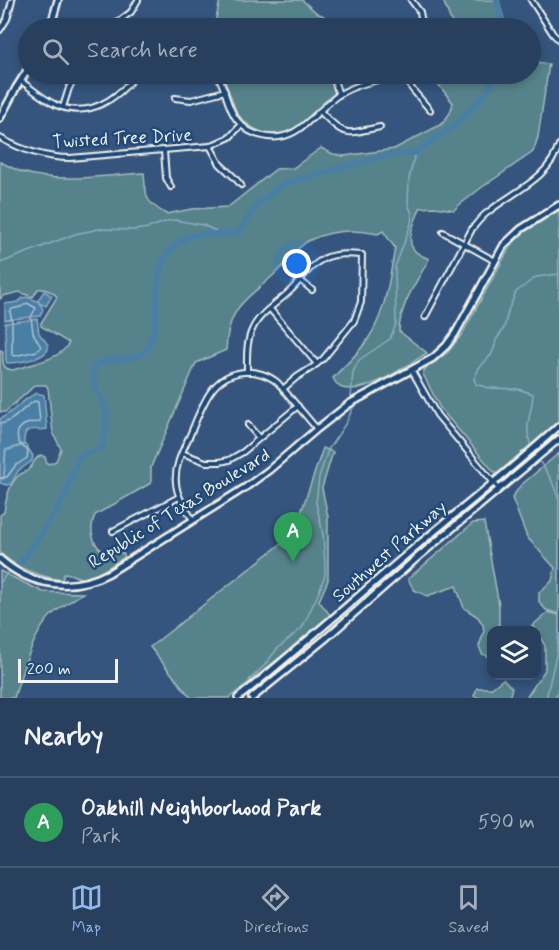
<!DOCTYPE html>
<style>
:root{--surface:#28405e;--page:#344b67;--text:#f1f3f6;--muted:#a5afbc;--line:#445973;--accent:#90b9f0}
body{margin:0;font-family:Mynerve,sans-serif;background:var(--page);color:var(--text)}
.controls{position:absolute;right:18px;bottom:18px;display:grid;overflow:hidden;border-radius:12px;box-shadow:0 3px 9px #0003}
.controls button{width:54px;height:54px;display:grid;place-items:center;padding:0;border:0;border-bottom:2px solid var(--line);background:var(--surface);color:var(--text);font:30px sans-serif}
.scale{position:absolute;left:18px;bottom:15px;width:100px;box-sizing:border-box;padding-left:6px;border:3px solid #f4f1e8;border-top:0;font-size:16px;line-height:21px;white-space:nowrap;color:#f4f1e8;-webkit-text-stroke:4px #1f4a7a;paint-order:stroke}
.you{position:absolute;left:297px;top:264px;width:21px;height:21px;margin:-15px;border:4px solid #fff;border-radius:50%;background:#1a73e8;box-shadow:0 0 0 9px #1a73e833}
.badge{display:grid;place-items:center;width:39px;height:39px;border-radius:50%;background:var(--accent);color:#fff;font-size:20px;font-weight:700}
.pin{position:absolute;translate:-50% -50px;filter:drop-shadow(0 2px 3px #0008)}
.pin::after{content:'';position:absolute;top:32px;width:21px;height:18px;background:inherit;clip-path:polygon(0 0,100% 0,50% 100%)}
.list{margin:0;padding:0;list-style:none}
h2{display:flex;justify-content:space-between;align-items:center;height:78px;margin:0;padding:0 24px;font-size:26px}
h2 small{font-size:20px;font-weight:400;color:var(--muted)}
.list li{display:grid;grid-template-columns:39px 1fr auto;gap:18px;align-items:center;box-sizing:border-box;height:90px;padding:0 24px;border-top:2px solid var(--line)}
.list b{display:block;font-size:22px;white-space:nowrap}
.list p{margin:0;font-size:20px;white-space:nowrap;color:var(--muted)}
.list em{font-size:20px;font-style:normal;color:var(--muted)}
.icon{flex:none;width:33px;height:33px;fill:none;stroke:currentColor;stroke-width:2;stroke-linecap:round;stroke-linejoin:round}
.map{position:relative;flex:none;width:559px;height:698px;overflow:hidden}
.search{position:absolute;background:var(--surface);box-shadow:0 3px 9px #0003;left:18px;right:18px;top:18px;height:66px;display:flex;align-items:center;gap:15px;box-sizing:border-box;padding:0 21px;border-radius:33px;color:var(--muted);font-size:22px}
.sheet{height:168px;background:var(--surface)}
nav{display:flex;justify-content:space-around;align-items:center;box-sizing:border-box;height:84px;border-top:2px solid var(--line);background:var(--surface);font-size:16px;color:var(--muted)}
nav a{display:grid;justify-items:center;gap:3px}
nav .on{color:var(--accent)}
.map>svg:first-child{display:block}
</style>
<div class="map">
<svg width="559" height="698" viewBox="0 0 559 698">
<rect width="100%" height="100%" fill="#35557e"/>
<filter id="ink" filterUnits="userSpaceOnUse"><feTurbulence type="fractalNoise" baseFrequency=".0167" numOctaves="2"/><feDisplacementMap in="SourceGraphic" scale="12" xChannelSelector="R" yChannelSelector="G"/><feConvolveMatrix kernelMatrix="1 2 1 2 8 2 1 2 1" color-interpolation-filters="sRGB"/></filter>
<g filter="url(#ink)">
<g fill="#56838b" stroke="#a5baba" stroke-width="1.5">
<polygon points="220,0 302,0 317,13 324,16 322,28 214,28"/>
<polygon points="443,0 499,0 506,28 452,28 453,26"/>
<path d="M531,61L549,64L538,137L533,152L481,188L458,206L454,210L435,207L420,208C416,221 404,240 415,251C419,255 425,257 429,259C417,282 400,304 399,331L427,353C408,365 366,395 342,388C338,387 335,382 333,378C344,366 359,353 368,339C386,312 389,280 395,248L383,231L378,234C355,229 332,230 310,240C297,246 290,260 280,269C250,299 228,302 226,350L196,363L151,467V483L95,515C89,528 91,548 108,553C112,554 118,553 123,553L125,557C114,563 94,579 81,578C76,577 71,574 66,573L64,574L62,580C37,576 19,569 0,553V515L4,512C6,499 9,484 19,475C22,473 26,472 28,470C34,465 33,459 41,455L45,457L47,463L49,464L56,461L61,449L53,433L48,388L46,385H34L30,390L5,412H0V350L3,351C3,361 1,369 13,370C31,364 60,360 69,343L41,326V323L57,297C54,292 44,288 38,289L33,297L19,292L3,296L0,299V162C7,165 14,169 22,172C59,184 106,175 144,173C146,197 144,201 166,214L192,209L228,207L276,169L293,168L321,148L333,154L344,156L394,149L442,124L450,113L453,103L438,84L440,74H530Z"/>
<path d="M222,74H330L335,93C323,103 304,123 291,130C271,140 249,130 237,113Z"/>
<polygon points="559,210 559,421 499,472 494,472 440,408 423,374 424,370 448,352 462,334 511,245 524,232"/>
<polygon points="323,448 333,452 322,488 328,517 328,580 319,601 330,615 293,647 229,698 191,698 150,647 282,543 295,527 299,518"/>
<polygon points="559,453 559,614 546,610 539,602 539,592 552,581 555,568 527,537 512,498 520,486"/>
<polygon points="484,522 499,605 499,630 492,630 491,658 482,654 479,646 484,632 483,625 478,617 464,608 456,586 427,596 414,590 408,579 473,523"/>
<path d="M0,571L43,592L83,593C74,599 64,605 55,612C34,629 22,672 14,698H0Z"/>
<polygon points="548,612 559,615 559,688 556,698 526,698 545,670 545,646 536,630 532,626"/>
<polygon points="503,679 512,688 509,698 479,698 474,696 477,688 492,688"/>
</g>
<g fill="#487ea5" stroke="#8dacc0" stroke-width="1.5">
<polygon points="44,291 52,296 46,306 39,303 43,309 40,316 5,320 5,304 18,302 23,298 27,297 39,302 38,300"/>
<path d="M37,319C38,323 38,328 39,333C41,338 50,343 48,349C45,359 16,363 7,363L6,361L5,323Z"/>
<path d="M37,393L44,395L47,429C34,432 23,423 24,444L5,450L4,477L0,479V419C14,412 22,399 37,393Z"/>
<polygon points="24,445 26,445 33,456 32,461 18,471 11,484 6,485 0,483 0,479 4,479 6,451"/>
</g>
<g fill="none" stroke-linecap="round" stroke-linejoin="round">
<g stroke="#afc3cd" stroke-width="1.5">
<polygon points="27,303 36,308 31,317 33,333 41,347 37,351 14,356 12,354 12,321 10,312 12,309 21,307"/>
<path d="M0,424C15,422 22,407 35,401L38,402L40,422C36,422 33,422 29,423C13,428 14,443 28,450L27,458L15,466L7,477L0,478"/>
</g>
<g stroke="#8dacc0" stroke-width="1.5">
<polyline points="0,263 75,234 99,229 134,230 148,228 168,221 175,220 203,225 222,234"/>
<polyline points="351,398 353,372 359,360 390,339 396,324 395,267 411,224 412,214 408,204 409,179 415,153"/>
<path d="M530,444C524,423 532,414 533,394L518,389L488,388L476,384L474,379L479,368L491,355L495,346L496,340L504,328L508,311L516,292L536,277L559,274"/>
<polyline points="540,462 551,479 559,500"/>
<polyline points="0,583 8,572"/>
<polyline points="248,684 250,679 264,666 277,649 302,628 318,594 325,575 325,566 323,534 316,503 319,477 328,450 346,423 353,408"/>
<polyline points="546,698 556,656 559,632"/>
</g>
<g stroke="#487ea5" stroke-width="6">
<polyline points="497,0 503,28"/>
<path d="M18,565L25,557L64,499L74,470L80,457L85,454L99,449L103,445L107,415L106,408L97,393L93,375L94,367C108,354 135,364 145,350C153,340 155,327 156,315C157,298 157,276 164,260C169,248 185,238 196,235C204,232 211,234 219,234C226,234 232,233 238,233L258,204L283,184L391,154L415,153L457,123L484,95L498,74"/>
</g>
<defs>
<g id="street">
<polyline points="411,0 420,12 423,28"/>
<polyline points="531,0 553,34 559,40"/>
<polyline points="110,28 131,12 138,0"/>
<polyline points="194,28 194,27"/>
<polyline points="0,30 7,19 12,0"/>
<path d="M217,74C226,88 226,106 237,120C243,128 253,134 263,136C298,145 315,110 340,94C358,83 381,80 401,74"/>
<polyline points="332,74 339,95"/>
<polyline points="380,74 382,79"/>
<polyline points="405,74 412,89 430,110"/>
<path d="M21,81C32,89 43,99 56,105C89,119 117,99 137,74"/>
<polyline points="175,98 191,100 225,91"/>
<polyline points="63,107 69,88 77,74"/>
<path d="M320,111C346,138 345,134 380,127"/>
<path d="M0,138C22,150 44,158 70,158L210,146L230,137L241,125"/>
<polyline points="210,146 220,164 235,178 241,185"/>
<polyline points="164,151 166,178 171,187"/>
<polyline points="443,232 495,261"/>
<polyline points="300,280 312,290"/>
<polyline points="270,309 317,364"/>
<path d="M425,317L472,229C477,223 481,217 488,212C514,191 549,179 559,145"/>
<polyline points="412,371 437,415 499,489"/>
<path d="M247,372C247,358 246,343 252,330C259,313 278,303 291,290C302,279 310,265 325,258C337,253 350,254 362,255L361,302L354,321L323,359L313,367L297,377L283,389"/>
<polyline points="248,425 259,438"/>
<polyline points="182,453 206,462 220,462 229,460 243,452 298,406"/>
<path d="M193,520C186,509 177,497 176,483C174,466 183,450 190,435C202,408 210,375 244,372C256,371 269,375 278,383L317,429"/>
<polyline points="113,531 179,497"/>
</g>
<g id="secondary">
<polyline points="50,28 58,0"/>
<polyline points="0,118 16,88 28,69"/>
<path d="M0,559C31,587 73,592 109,573L246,487L269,470L317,429L349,404L433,358L446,346L455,334L504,245L521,229L559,205"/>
<path d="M238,698C300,648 359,595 419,544C466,505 514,467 559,426"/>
<polyline points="252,698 326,638 418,557 559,439"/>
</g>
</defs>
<use href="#street" stroke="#f4f1e8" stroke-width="8"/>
<use href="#secondary" stroke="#f4f1e8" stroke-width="10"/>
<use href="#street" stroke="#1f4a7a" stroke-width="4"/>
<use href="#secondary" stroke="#1f4a7a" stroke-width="5"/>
</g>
</g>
<g text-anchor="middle" stroke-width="5" stroke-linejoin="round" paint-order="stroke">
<g font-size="18" fill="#f4f1e8" stroke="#1f4a7a">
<text transform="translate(122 138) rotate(-3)" y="6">Twisted Tree Drive</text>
<text transform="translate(179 508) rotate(-32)" y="6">Republic of Texas Boulevard</text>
<text transform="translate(389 551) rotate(-41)" y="6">Southwest Parkway</text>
</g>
</g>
</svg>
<div class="controls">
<button><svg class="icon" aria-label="layers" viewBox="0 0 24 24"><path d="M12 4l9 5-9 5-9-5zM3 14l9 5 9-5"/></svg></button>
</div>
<div class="scale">200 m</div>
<div class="you"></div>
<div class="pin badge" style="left:293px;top:562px;background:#2e9e5b">A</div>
<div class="search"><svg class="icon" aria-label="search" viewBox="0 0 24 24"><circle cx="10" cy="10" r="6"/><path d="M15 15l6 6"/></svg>Search here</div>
</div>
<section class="sheet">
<h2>Nearby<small></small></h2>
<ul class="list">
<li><span class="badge" style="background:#2e9e5b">A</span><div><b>Oakhill Neighborhood Park</b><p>Park</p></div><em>590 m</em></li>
</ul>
</section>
<nav>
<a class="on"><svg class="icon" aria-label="map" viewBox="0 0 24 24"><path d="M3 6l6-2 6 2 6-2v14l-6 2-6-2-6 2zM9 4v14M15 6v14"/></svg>Map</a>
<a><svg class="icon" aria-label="directions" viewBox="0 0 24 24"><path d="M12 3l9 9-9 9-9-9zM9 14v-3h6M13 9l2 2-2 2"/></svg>Directions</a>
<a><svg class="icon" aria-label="saved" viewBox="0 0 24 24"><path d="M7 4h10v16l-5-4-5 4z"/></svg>Saved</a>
</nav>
